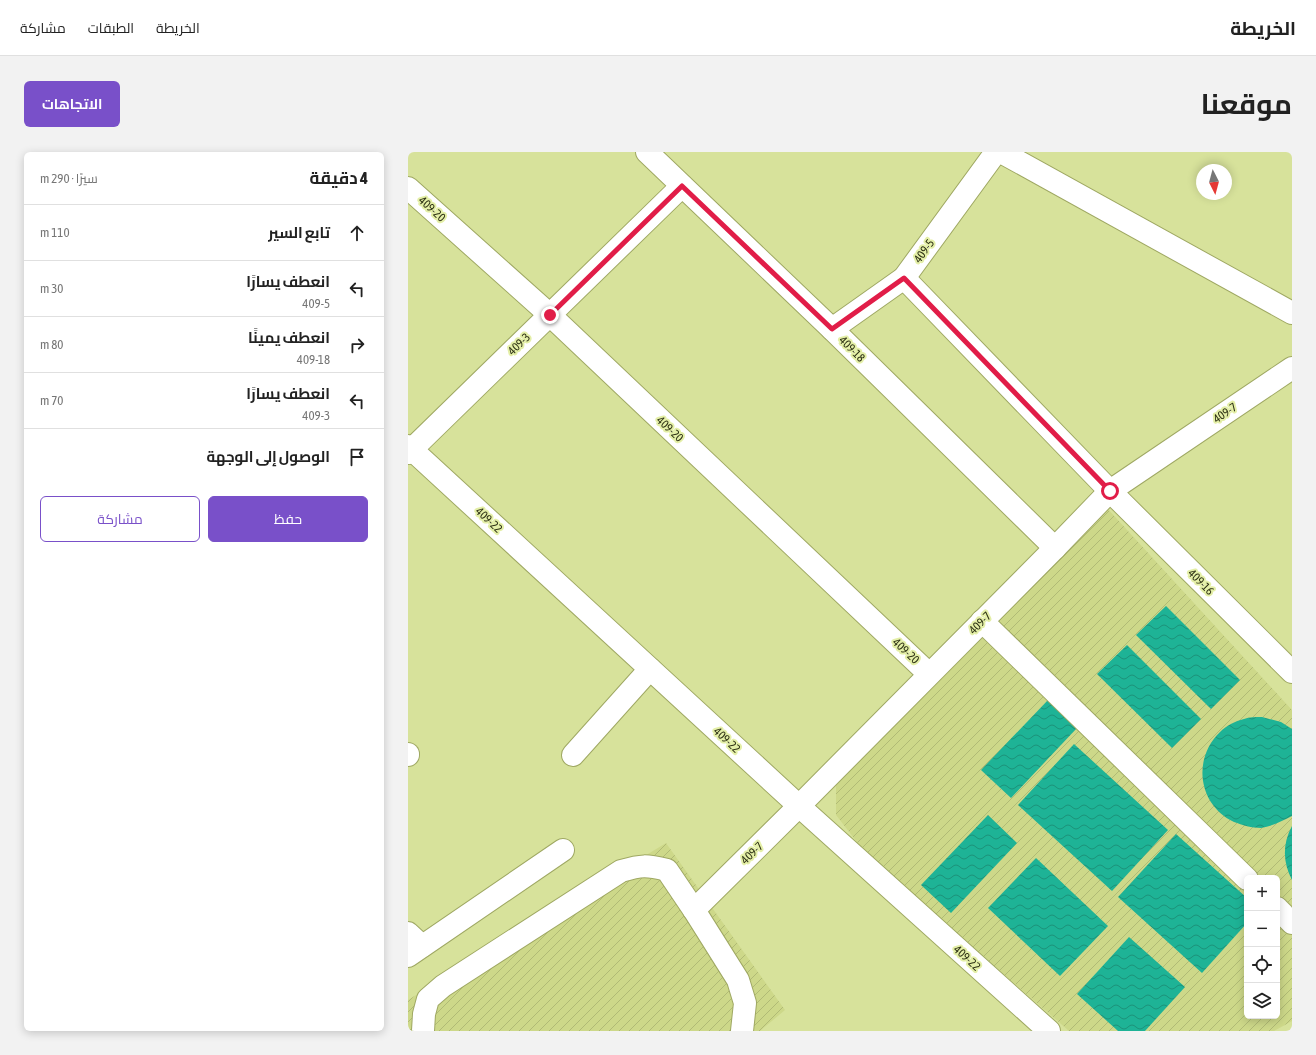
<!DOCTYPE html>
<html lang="ar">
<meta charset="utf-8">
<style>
:root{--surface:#fff;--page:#f2f2f2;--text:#222;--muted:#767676;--line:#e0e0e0;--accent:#7950c9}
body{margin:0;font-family:"Asap Condensed",Cairo,sans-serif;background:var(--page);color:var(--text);direction:rtl}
.controls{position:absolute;right:12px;bottom:12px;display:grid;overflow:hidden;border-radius:6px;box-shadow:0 2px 10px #0003}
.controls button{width:36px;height:36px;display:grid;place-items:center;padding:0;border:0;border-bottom:1px solid var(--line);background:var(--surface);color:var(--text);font:20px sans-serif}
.compass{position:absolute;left:788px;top:12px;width:36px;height:36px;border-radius:50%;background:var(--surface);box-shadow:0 2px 10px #0003;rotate:174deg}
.stop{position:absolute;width:12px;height:12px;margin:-9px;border:3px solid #e11d48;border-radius:50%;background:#fff}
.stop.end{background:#e11d48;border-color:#fff;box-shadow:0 1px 4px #0008}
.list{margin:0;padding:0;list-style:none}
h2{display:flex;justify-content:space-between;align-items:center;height:52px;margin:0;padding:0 16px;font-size:17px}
h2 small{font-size:13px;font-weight:400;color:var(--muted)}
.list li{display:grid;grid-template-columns:26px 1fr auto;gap:12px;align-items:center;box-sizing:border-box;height:56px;padding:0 16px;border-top:1px solid var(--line)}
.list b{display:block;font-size:15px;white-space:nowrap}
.list p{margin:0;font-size:13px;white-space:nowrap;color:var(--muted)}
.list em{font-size:13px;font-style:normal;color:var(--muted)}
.actions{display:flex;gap:8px;padding:12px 16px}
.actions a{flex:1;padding:9px 0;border:1px solid var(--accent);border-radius:6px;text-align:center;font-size:14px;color:var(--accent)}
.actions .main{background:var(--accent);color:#fff}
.icon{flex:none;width:22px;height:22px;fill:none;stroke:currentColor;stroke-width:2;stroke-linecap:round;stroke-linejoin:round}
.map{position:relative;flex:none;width:884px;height:879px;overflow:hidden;direction:ltr;border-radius:6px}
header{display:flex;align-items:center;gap:24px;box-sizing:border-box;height:56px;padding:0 20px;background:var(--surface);border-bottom:1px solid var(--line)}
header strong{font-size:19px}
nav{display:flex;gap:22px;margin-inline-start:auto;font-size:14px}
.intro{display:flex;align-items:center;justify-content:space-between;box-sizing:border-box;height:96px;padding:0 24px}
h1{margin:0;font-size:28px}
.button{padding:10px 18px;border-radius:6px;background:var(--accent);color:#fff;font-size:14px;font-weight:700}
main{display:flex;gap:24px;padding:0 24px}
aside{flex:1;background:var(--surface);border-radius:6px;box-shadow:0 2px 10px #0003}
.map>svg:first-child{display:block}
</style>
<header>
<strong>الخريطة</strong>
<nav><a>الخريطة</a><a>الطبقات</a><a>مشاركة</a></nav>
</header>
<div class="intro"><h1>موقعنا</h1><a class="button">الاتجاهات</a></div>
<main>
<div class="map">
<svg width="884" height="879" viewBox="0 0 884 879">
<defs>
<pattern id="industrial-furrows" width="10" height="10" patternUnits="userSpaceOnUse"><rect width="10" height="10" fill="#cdd889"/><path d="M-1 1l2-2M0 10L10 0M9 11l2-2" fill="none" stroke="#b0ba75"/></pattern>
<pattern id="water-waves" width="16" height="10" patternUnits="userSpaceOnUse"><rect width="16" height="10" fill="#1eb396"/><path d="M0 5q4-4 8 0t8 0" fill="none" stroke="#1b9279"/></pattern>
</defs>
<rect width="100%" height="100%" fill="#d7e29b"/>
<g fill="url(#industrial-furrows)" fill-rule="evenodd">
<path d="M698,355L884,558V869L866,879H661L459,703L428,663V633ZM839,726H869V864H839Z"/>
<polygon points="258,691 377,858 352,879 2,879 0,872 0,848"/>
</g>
<g fill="url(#water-waves)">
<polygon points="758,454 832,528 803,557 728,483"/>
<polygon points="719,493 793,567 764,596 689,522"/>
<polygon points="640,548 669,576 603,646 573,618"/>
<path d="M854,565L873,570L884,577V664C874,669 865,674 853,676C844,676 834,673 826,670C790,653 784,607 812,580C818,574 827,569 836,567C841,565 848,565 854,565Z"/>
<polygon points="666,592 760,678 704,739 610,653"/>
<polygon points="580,663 609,691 543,761 513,733"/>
<path d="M884,674V728C875,711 874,692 884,674Z"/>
<polygon points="768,682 839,746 839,771 794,821 710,745"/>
<polygon points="628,706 700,774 652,824 580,756"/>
<polygon points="721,785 777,835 737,879 710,879 669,842"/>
</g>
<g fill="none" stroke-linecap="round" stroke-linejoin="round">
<defs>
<g id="minor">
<polyline points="239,0 424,177 647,396"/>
<polyline points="593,0 884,161"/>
<polyline points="0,36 142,163 521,522"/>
<polyline points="496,126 702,339 884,520"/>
<polyline points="424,177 496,126 588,0"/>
<polyline points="0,294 391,654 641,879"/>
<polyline points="0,301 274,34"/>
<polyline points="574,469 839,727"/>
<polyline points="0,602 0,603"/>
<polyline points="165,603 242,517"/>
<polyline points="869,756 884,771"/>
<polyline points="286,758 391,654 647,396 702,339 884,216"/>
<polyline points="0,781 14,794"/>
<polyline points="0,804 155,698"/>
<path d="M15,879L16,862L20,847L35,834L213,719C234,713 238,713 259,718L286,758L330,828L337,851L334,879"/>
</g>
</defs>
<use href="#minor" stroke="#9fa863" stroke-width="24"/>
<use href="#minor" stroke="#fff" stroke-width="22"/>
</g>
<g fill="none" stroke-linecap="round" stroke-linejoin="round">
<polyline stroke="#e11d48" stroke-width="5" points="142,163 274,34 424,177 496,126 702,339"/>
</g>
<g text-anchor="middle" stroke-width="4" stroke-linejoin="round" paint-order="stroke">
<g font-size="12" fill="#2c3013" stroke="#e4efa7">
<text transform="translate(24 57) rotate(42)" y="4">409-20</text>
<text transform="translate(516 99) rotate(-54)" y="4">409-5</text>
<text transform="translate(111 192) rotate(-44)" y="4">409-3</text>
<text transform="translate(444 197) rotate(45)" y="4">409-18</text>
<text transform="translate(817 261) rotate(-34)" y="4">409-7</text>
<text transform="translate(262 277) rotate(43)" y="4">409-20</text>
<text transform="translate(81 368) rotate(43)" y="4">409-22</text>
<text transform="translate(793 430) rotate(45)" y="4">409-16</text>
<text transform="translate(572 471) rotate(-45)" y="4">409-7</text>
<text transform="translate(498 499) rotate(43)" y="4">409-20</text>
<text transform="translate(319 588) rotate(43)" y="4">409-22</text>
<text transform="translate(344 701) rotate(-44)" y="4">409-7</text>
<text transform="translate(559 806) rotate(42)" y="4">409-22</text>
</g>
</g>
</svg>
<div class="controls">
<button>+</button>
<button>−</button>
<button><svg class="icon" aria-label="locate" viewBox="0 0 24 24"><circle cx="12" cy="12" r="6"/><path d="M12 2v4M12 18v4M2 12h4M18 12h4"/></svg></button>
<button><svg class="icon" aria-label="layers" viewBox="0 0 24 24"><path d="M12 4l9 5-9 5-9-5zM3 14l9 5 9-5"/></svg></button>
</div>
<svg class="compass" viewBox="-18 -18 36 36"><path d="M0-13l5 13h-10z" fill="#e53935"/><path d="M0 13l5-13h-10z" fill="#767676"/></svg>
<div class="stop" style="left:702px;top:339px"></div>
<div class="stop end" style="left:142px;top:163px"></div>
</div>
<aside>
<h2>4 دقيقة<small>سيرًا · 290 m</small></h2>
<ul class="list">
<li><svg class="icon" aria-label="ahead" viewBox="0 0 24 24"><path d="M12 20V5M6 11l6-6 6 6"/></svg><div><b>تابع السير</b></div><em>110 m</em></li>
<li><svg class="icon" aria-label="left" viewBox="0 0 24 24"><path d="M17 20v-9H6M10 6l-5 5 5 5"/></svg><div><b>انعطف يسارًا</b><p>409-5</p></div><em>30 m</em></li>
<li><svg class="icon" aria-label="right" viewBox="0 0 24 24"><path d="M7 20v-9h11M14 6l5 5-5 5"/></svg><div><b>انعطف يمينًا</b><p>409-18</p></div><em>80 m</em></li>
<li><svg class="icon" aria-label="left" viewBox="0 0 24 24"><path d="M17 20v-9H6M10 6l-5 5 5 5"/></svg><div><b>انعطف يسارًا</b><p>409-3</p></div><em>70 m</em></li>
<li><svg class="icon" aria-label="arrive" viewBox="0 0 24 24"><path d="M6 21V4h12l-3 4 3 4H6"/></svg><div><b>الوصول إلى الوجهة</b></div></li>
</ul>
<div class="actions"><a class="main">حفظ</a><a>مشاركة</a></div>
</aside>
</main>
